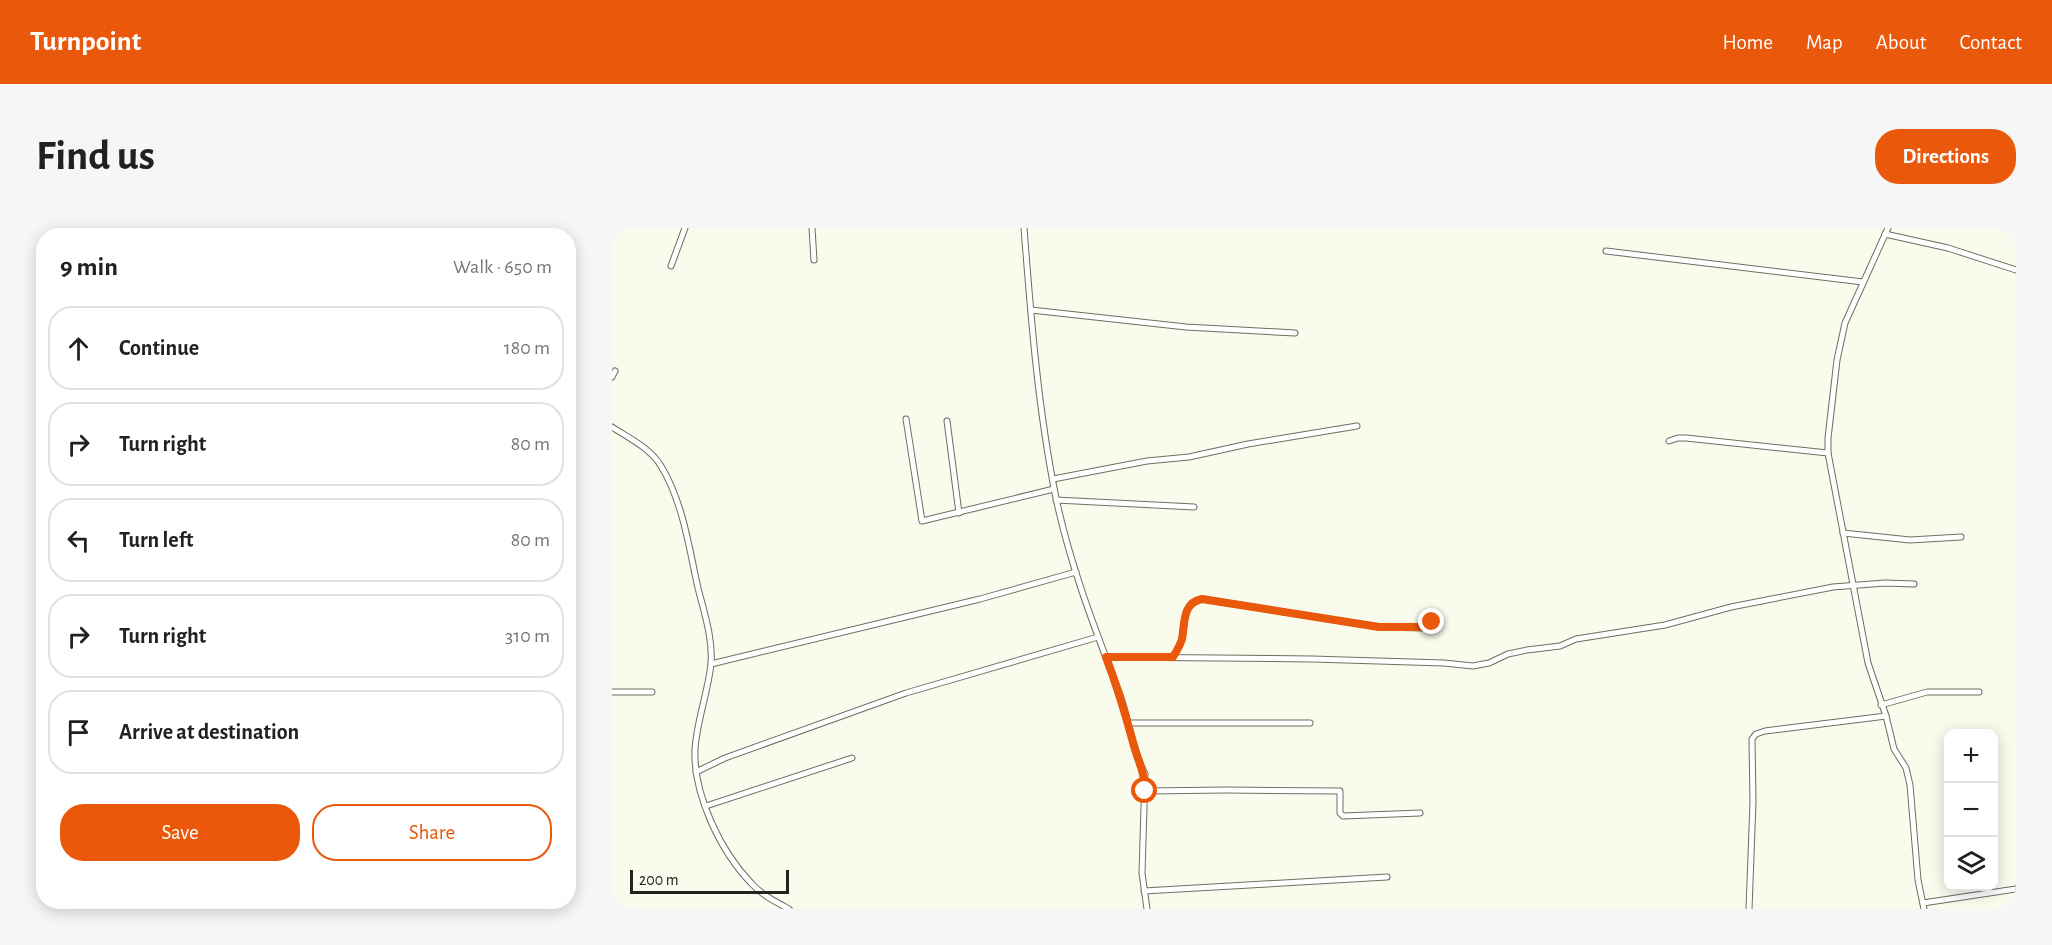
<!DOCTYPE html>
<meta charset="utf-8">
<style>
:root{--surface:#fff;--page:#f6f6f6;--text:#202124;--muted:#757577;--line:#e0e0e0;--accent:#ea580c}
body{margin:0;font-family:"Alegreya Sans",sans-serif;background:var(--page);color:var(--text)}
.controls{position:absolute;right:18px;bottom:18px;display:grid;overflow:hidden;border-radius:12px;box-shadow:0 3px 15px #0003}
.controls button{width:54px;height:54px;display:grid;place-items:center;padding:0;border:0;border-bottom:2px solid var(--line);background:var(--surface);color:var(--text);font:30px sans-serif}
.scale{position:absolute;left:18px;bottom:15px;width:159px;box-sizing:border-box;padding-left:6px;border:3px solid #24241f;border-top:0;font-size:16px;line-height:21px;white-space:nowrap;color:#24241f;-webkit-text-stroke:4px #f9fbed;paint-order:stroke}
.stop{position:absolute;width:18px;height:18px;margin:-14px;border:4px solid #ea580c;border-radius:50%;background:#fff}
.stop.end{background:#ea580c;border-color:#fff;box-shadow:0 2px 6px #0008}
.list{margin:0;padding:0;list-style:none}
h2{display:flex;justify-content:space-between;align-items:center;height:78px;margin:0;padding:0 24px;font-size:26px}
h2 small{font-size:20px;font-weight:400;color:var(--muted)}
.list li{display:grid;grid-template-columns:39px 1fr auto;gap:18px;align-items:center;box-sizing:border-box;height:84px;margin:0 12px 12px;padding:0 12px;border:2px solid var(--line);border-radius:24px}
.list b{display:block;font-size:22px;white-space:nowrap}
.list em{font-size:20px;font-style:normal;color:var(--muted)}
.actions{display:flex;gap:12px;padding:18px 24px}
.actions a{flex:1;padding:14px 0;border:2px solid var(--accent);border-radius:24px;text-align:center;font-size:21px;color:var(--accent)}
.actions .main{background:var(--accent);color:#fff}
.icon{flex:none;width:33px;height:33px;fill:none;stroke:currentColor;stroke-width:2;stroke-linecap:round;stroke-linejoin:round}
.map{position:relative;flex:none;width:1404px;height:681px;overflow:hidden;border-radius:24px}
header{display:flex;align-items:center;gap:36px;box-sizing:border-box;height:84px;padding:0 30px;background:var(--accent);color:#fff}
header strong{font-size:28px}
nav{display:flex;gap:33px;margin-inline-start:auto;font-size:21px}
.intro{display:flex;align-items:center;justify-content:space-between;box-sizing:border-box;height:144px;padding:0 36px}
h1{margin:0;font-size:42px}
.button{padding:15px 27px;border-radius:24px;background:var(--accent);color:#fff;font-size:21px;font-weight:700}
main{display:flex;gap:36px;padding:0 36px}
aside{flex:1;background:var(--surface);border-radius:24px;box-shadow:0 3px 15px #0003}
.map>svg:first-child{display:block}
</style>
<header>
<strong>Turnpoint</strong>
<nav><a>Home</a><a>Map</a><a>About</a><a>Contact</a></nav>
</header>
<div class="intro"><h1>Find us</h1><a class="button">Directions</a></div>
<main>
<aside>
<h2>9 min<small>Walk · 650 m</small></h2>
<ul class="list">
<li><svg class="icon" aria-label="ahead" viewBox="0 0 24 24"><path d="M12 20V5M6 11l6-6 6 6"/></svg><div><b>Continue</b></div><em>180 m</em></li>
<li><svg class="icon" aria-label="right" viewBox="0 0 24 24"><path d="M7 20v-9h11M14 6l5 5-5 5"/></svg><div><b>Turn right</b></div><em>80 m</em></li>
<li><svg class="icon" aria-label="left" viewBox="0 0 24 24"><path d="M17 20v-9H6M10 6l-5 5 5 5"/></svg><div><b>Turn left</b></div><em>80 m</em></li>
<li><svg class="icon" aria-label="right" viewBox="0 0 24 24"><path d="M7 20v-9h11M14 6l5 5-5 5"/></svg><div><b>Turn right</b></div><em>310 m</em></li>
<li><svg class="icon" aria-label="arrive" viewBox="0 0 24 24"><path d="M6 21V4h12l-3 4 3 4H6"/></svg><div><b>Arrive at destination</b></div></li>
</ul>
<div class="actions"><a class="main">Save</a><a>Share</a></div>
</aside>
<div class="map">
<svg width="1404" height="681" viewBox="0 0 1404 681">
<rect width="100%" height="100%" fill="#f9fbed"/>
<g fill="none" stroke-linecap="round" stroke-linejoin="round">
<defs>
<g id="minor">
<polyline points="200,0 202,32"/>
<path d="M412,0C419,91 426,181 444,270C458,337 483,401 507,464C517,491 520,521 533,546L530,645L535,681"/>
<polyline points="1276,0 1233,95 1225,132 1216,210 1216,225 1256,435 1274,488 1282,521 1294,540 1298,557 1306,652 1312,681"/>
<polyline points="1273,6 1336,20 1404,42"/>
<polyline points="994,23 1251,54"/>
<polyline points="59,38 73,0"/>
<polyline points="419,82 574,99 683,105"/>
<polyline points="0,149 3,143"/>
<polyline points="294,191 310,293 442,261"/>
<polyline points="335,193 347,285"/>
<path d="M0,199C17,210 38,220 49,238C71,274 77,320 86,360C92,384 101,410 99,436C96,464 85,492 83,521C81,566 108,623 140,656C150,667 164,674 177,681"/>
<polyline points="1057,213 1066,210 1074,210 1216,225"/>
<polyline points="441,251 535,233 577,229 636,216 745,198"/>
<polyline points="444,272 582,279"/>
<polyline points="1231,305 1298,312 1349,309"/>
<polyline points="494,429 700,431 832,435 861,438 877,435 896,426 915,422 948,418 964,411 1053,397 1119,379 1221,359 1273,355 1302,356"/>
<path d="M561,429C564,424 568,418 570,411C573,395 570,375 590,371L767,399L813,400L818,399L820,394"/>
<polyline points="99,436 368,371 464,344"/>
<polyline points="0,464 40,464"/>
<polyline points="1269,477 1315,464 1367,464"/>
<polyline points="516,495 698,495"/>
<polyline points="84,544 113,530 294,465 486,409"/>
<polyline points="533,563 615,562 728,563 728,585 731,588 808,585"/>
<polyline points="94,578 240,530"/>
<polyline points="532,663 775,649"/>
<polyline points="1311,675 1404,661"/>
<polyline points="1137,681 1141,574 1140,511 1144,506 1153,503 1274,488"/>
</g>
</defs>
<use href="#minor" stroke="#6d6f63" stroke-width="7"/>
<use href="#minor" stroke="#fff" stroke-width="5"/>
</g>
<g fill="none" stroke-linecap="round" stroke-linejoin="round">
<path stroke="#ea580c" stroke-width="8" d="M533,563C533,546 527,535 522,518C514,488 505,458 494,429H561C564,424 568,418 570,411C573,395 570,375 590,371L767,399H818L820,394"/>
</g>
</svg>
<div class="controls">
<button>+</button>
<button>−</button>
<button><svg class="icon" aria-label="layers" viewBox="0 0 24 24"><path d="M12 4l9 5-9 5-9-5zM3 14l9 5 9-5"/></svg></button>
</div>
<div class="scale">200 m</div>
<div class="stop" style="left:533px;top:563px"></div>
<div class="stop end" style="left:820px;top:394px"></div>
</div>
</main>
